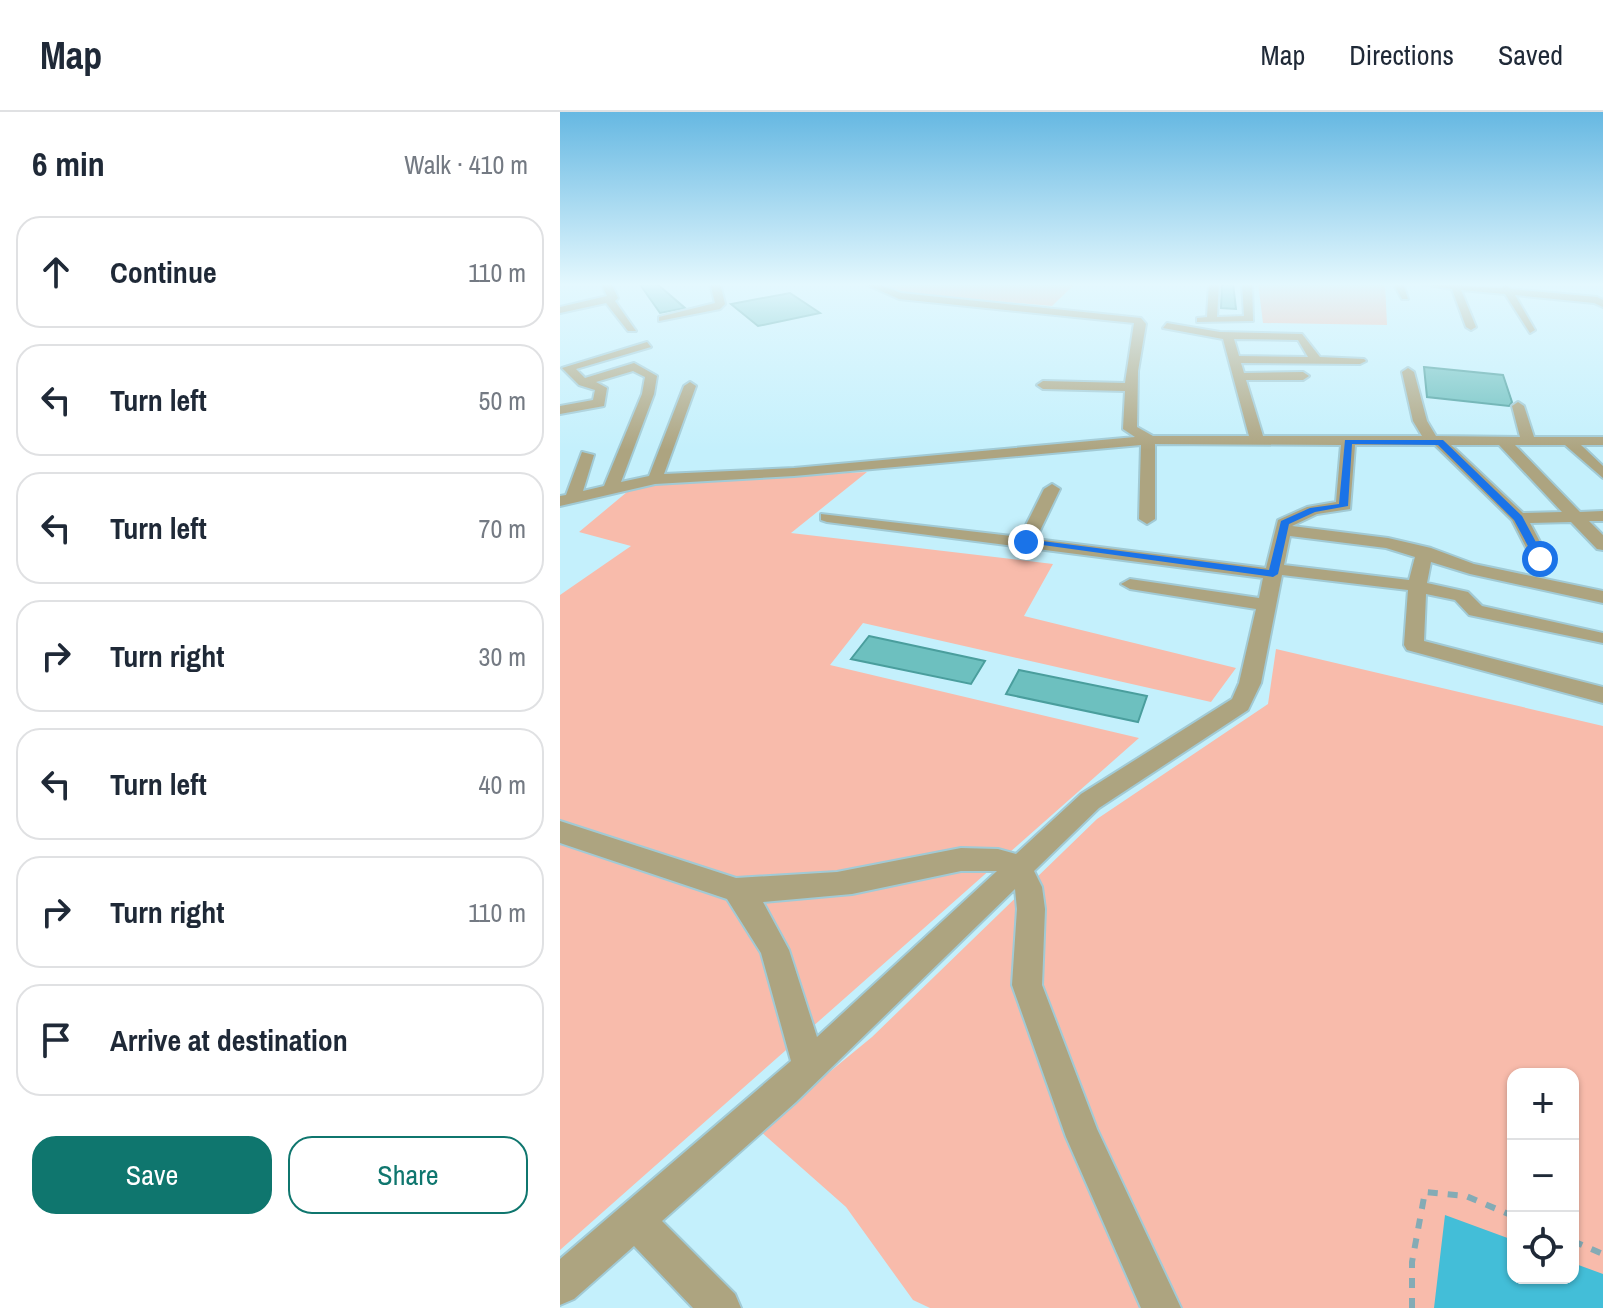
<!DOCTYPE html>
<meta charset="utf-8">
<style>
:root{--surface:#fff;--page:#f2f2f3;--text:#1f2937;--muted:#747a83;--line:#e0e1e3;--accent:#0f766e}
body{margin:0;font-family:"Archivo Narrow",sans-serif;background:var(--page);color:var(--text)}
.controls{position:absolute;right:24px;bottom:24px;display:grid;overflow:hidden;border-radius:16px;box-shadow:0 2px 6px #0004}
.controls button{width:72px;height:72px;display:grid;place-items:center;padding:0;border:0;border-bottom:2px solid var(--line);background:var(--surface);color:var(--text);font:40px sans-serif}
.stop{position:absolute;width:24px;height:24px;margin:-18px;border:6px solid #1a73e8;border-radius:50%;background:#fff}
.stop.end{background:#1a73e8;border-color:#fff;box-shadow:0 2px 8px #0008}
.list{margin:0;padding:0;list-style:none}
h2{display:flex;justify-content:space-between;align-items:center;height:104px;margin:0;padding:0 32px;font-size:34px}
h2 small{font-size:26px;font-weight:400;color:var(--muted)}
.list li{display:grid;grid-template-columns:52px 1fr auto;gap:24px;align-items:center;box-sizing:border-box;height:112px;margin:0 16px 16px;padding:0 16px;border:2px solid var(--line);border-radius:24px}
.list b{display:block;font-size:30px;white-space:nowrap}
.list em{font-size:26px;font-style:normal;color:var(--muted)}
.actions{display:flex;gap:16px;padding:24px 32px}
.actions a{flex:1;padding:18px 0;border:2px solid var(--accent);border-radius:24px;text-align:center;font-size:28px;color:var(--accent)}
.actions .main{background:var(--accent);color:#fff}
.icon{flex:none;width:44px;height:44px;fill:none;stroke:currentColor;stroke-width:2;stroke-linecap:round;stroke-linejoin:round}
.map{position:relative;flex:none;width:1043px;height:1196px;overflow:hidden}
header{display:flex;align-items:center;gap:48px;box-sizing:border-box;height:112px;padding:0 40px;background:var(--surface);border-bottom:2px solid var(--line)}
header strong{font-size:38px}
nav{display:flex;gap:44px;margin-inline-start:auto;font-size:28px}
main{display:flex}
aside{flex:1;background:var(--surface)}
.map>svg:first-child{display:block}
</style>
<header>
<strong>Map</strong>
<nav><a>Map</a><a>Directions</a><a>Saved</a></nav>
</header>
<main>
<aside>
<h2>6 min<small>Walk · 410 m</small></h2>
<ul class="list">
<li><svg class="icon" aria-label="ahead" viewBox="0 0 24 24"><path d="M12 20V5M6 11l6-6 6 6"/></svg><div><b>Continue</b></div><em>110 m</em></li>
<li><svg class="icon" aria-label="left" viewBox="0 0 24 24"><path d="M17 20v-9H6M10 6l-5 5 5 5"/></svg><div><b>Turn left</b></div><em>50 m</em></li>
<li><svg class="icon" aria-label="left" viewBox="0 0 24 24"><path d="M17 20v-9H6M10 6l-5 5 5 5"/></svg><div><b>Turn left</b></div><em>70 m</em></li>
<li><svg class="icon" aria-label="right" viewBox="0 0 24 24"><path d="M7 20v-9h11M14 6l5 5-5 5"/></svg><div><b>Turn right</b></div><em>30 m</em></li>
<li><svg class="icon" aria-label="left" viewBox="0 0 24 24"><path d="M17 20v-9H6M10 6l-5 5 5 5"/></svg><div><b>Turn left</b></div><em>40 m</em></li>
<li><svg class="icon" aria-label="right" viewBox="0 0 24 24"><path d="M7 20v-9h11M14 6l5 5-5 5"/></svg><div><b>Turn right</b></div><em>110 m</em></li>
<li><svg class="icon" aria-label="arrive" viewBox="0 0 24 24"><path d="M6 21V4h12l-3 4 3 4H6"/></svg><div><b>Arrive at destination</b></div></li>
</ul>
<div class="actions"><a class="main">Save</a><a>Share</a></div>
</aside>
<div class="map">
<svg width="1043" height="1196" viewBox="0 0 1043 1196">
<rect width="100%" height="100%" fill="#c4f0fc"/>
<g fill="#f8bbab" fill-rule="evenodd">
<polygon points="318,171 516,171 492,194 334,180"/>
<polygon points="698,171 825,171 827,213 703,211"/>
<polygon points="307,360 231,421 493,452 464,504 676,556 651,590 303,511 270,553 579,626 0,1138 0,483 71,434 19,420 67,380 103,370"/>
<path d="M716,537L1043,614V1196H370L353,1188L286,1095L199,1018L312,925L537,707L708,592ZM953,962H1013V1166H953Z"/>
</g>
<polygon fill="#43bed8" points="885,1103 953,1128 953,1166 1013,1166 1013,1151 1043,1162 1043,1196 874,1196"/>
<g fill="#6dc0bf" stroke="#4a9e9d" stroke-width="2">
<polygon points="79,171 96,171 125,196 100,201"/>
<polygon points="662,171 673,171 676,197 661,196"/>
<polygon points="230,181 260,201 198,214 171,192"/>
<polygon points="864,255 943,263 952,290 949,294 867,285"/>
<polygon points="309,524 425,549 411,572 291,547"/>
<polygon points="459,558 587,584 578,610 446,582"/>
</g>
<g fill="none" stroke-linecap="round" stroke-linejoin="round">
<defs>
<g id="minor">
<polygon points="41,171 51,171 58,186 55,189 76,219 68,219 46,191 0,201 0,195 47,184"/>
<polygon points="150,171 160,171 165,192 160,197 99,209 99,205 155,191"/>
<path d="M303,171H316L341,181L581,206L586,212L578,259L577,315L593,324H689L663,227L603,216L607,211L660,220L742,222L760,245L804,247L806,249L800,252L681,251L684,261L743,260L749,264L743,268H686L703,324H862L853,309L842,260L848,256L854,260L867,309L876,324L960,325L952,294L958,290L964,294L974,325H1043V333H1021L1043,354V366L1005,333H955L1020,400L1043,399V409H1029L1043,423V438L1037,437L1011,410L970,411L989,447L986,451H974L952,408L875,333H795L790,397L757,402L732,414L828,426L871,436L914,452L1043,479V491L910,462L871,450L867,471L908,480L922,494L1043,521V531L909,503L895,488L866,482L864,529L1043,575V591L847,538L844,533L848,478L722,463L701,571L688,598L539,696L474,759L482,775L485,797L482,873L537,1017L621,1196H581L506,1025L452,873L457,797L455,777L236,990L102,1109L175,1182L181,1196H133L74,1134L14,1187L0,1193V1147L231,949L201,841L167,787L0,731V709L176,766L277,760L401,736L438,737L456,742L521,682L672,587L679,571L696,497L570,477L561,472L570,467L699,486L703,466L267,410L261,408V402L460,425L484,377L492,372L500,377L476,427L706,456L718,408L747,395L776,390L781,333L595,332V407L587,412L579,407L581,333L234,364L95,372L0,394V384L6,383L22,340L34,343L23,379L44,374L82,282L85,265L73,259L36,270L47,276L44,294L0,302V294L33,288L35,278L19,273L2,256L87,230L91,235L16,257L25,266L74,251L97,264L94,282L61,370L89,364L124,274L130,270L136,274L104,362L234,356L575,325L563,317L565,279L483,277L477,273L483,269L565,271L574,211L339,187ZM674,227L738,228L748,245L679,244ZM891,333H939L1002,400L963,401ZM730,424L826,436L855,445L849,468L724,453ZM401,759H437L257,925L229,838L203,790L292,782Z"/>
<polygon points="649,171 659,171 657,205 684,204 682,171 692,171 693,209 637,210 637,206 647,205"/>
<polygon points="833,171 843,171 848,187 842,187"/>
<polygon points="858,171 941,176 946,173 951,177 1037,185 1043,188 1043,195 1034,191 955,183 975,218 970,221 945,182 901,178 916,215 911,218 906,215 892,177"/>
</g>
</defs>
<use href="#minor" stroke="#a1cad5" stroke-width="4"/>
<g stroke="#84abb5" stroke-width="6" stroke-dasharray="10 10" stroke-linecap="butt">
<polyline points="1013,1129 1043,1142"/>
<polyline points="852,1196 852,1150 865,1080 906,1084 953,1104"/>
</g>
<use href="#minor" fill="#ada480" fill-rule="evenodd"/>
</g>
<linearGradient id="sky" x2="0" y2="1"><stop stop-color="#66b8e2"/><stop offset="0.51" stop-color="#e4f8fe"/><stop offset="1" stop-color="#e4f8fe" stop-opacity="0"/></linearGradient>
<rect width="1043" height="338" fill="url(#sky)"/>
<polygon fill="#1a73e8" points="785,328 883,328 962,404 985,447 976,449 954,408 878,333 792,332 788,394 755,400 729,412 718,462 713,465 461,430 466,427 709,458 721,409 750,396 779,392"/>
</svg>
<div class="controls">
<button>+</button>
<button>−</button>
<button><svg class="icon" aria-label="locate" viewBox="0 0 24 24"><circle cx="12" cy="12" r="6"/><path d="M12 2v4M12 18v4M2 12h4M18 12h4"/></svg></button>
</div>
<div class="stop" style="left:980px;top:447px"></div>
<div class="stop end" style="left:466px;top:430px"></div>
</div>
</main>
